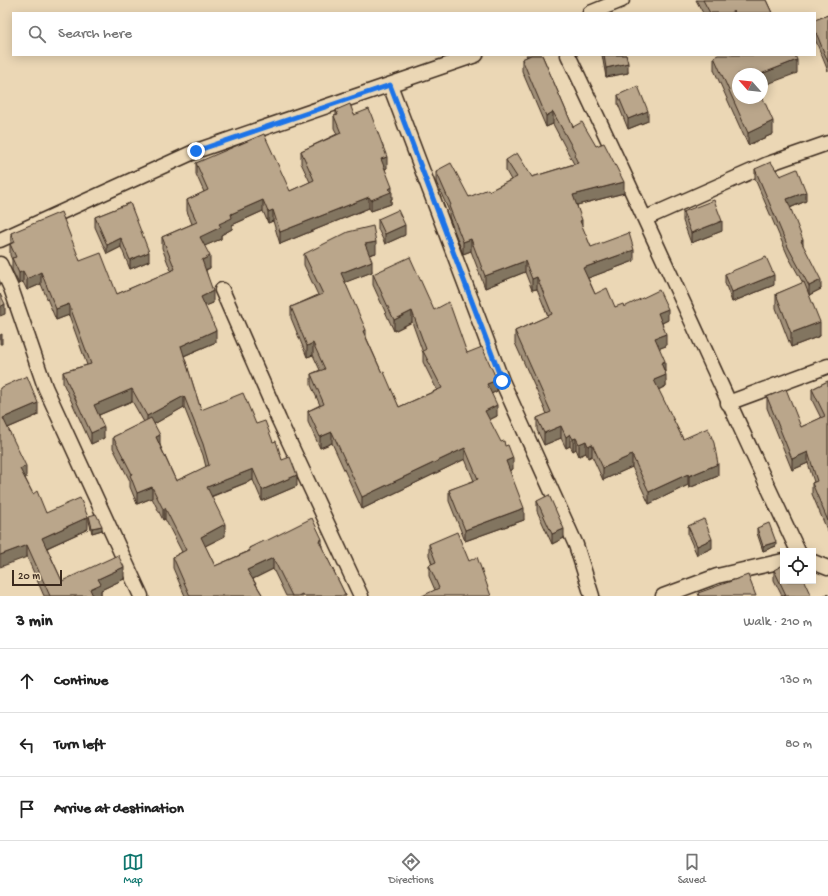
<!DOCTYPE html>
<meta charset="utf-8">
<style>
:root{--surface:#fff;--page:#f6f6f6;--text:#222;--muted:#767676;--line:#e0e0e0;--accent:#0f766e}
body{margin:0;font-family:"Gochi Hand",sans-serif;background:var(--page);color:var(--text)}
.controls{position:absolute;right:12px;bottom:12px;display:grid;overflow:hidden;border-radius:0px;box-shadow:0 2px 10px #0003}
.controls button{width:36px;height:36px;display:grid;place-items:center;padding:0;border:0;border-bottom:1px solid var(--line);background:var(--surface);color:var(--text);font:20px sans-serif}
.compass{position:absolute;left:732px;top:68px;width:36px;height:36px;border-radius:50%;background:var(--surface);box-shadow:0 2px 10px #0003;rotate:297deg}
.scale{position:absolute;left:12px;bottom:10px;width:50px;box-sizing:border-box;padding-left:4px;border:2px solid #3b2a1e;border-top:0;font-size:11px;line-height:14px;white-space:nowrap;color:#3b2a1e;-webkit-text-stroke:3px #ebd7b5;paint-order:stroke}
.stop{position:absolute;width:12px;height:12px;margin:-9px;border:3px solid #1a73e8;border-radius:50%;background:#fff}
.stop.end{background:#1a73e8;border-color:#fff;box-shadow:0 1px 4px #0008}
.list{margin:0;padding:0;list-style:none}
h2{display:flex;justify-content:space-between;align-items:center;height:52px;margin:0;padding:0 16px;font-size:17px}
h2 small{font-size:13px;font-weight:400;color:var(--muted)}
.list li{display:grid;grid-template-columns:26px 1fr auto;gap:12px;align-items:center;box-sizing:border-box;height:64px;padding:0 16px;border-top:1px solid var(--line)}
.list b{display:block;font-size:15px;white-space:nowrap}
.list em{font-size:13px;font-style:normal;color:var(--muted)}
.icon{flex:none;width:22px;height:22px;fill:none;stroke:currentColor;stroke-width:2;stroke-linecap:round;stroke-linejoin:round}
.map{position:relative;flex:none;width:828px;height:596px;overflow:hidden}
.search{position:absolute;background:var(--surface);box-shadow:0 2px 10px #0003;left:12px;right:12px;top:12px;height:44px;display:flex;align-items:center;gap:10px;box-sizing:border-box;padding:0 14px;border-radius:0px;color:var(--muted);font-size:15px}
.sheet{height:244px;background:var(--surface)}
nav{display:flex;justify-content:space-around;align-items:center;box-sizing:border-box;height:56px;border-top:1px solid var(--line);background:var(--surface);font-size:11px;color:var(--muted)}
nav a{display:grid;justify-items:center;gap:2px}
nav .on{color:var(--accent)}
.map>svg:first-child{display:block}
</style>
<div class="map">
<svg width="828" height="596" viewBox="0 0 828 596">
<rect width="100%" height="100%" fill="#ebd7b5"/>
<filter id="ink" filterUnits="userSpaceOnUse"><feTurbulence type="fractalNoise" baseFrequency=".025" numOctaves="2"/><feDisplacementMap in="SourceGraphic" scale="8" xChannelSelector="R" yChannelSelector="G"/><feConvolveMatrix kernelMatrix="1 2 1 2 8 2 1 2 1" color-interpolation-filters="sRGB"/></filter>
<g filter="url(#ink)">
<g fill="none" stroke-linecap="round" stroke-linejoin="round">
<defs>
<g id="minor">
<polyline points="590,13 622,0"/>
<path d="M568,55C647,220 720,386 798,551"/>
<polyline points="390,85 502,381 576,545 592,596"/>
<polyline points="646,218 768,164 828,143"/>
<polyline points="0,240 196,151 476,55"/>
<polyline points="0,264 11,288 45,387 141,596"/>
<polyline points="222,290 279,420 361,596"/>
<polyline points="728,403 828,366"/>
<polyline points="813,562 828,568"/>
<polyline points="663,596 717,576 783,561"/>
</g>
</defs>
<use href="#minor" stroke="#3b2a1e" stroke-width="17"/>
<use href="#minor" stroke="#ebd7b5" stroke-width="14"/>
</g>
<g fill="#a08f78" stroke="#3b2a1e" fill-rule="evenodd">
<polygon points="696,0 766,0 772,13 703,13"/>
<polygon points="828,15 828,71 815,39 815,20"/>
<polygon points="526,55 542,55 573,127 596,146 624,193 577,205 582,227 591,247 634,261 588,278 595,294 615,307 624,307 668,320 662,323 666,346 659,348 665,372 666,386 658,390 683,439 718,476 689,488 688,485 649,504 632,467 603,480 592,456 588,458 586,453 579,456 576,449 573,451 570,446 566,448 561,438 544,445 537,430 537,418 547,414 515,343 515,331 548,316 537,289 532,290 525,272 485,288 471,251 463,254 449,217 449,211 436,182 436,171 469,197 489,191 511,180 506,171 506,160 532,177 574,164 553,124 546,127 522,71 522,59 527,57"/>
<polygon points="602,55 626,55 628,73 606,77"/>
<polygon points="714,57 797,73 738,74 773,134 748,145 714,70"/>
<polygon points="618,95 648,121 628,129 618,104"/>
<path d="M336,110L354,115L387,168L385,169L392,199H391V204L371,211L369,208L280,244L273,221L268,223L263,211L232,225V229L221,235V239L204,246L210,268L206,270L213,303L205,306L216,342L184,356L201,410L256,424L273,442L282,460L297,486L262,501L253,480L211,497L225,536L205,546L215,566L249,551V548L266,541L322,548L346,596H286L273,569L253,579L263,596H185L173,568V557L182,552L165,519L163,520L152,498L137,504L130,487V481L113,448V437L144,422L132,401L99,415L104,438L91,444L63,383V372L87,365L69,315L56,320L41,284L27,290L23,282L19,284L12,270V260L10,255V244H11V233L80,261L117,294L171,271L162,248V237L192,224L187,211V200L204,192L196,174V163L290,191L310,182L301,163V151L337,134L334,128V116H336ZM184,407L203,455L206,467L176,481L160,445L154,424Z"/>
<polygon points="755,169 780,176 806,201 790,208 803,246 821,289 809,295 820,336 791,347 776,308 776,294 803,283 788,256 755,179"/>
<polygon points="130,203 149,261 130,269 121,247 107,254 95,227 95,217"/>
<polygon points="683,212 722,231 691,243 683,221"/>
<polygon points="378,219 405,235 385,244 378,229"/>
<polygon points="376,253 369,255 372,272 345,282 366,337 382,373 399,407 437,390 423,362 423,353 412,322 394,331 373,285 373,274 434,310 497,391 491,394 497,416 489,420 513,469 509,471 524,520 465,541 449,501 449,490 474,481 465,459 362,509 332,443 320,448 308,422 308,411 320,405 311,385 311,374 320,370 313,355 307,357 291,318 291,307 318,295 304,265 304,254"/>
<polygon points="725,274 774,285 732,302 725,283"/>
<polygon points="828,381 828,532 812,494 812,483 814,482 808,463 792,470 767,408 767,397 801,427 821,418 812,400 812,389"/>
<polygon points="0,388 38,415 8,428 26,478 25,478 33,494 46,513 88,529 47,548 62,581 124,579 101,590 101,596 44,596 27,557"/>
<polygon points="537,501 564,538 552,544 537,511"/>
<polygon points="89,516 102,530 92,533 89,521"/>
<polygon points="688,526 712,548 697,555 688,535"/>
<polygon points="757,528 776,546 763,551 757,533"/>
<polygon points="429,544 469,561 491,596 435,590 429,576 429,565 432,564 429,555"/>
<polygon points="774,570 811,596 782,596 774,580"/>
</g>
<g fill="#827461" stroke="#3b2a1e">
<polygon points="797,60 797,73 762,86 762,74 761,74"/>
<polygon points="628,63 628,73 606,77 606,68"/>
<polygon points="648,111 648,121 628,129 628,119"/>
<polygon points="553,112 553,124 546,127 546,116"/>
<polygon points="773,121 773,134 748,145 748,133"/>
<polygon points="387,157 387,168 381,171 381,159"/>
<polygon points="624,182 624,193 573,206 573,195"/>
<polygon points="392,187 392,199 391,199 391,204 371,211 371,200"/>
<polygon points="806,192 806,201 787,209 787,199"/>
<polygon points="369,197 369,208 280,244 280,232"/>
<polygon points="263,200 263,211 232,225 232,229 221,235 221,239 200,248 200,237 219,224 231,214"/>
<polygon points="273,210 273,221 268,223 268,212"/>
<polygon points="582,220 582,232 580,221"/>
<polygon points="722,221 722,231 691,243 691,233"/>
<polygon points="405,225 405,235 385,244 385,234"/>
<polygon points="121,238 121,247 107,254 107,245"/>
<polygon points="471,239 471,251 463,254 463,242"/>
<polygon points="803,240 803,249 801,241"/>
<polygon points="376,242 376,253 365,256 365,244"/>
<polygon points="634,250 634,261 583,280 583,268"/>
<polygon points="149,252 149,261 130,269 130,260"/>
<polygon points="210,256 210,268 202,271 202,260"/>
<polygon points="372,261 372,272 341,284 341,273"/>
<polygon points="525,261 525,272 485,288 485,276"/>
<polygon points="23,271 23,282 19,284 19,273"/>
<polygon points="41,272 41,284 27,290 27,279"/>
<polygon points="774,275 774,285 732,302 732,292"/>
<polygon points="537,277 537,289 532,290 532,279"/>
<polygon points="821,280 821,289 809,295 809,286"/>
<polygon points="213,291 213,303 201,308 201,297"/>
<polygon points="5,304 5,314 0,316 0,307"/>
<polygon points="69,304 69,315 56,320 56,309"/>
<polygon points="668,309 668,320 658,325 658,313"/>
<polygon points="412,311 412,322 394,331 394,320"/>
<polygon points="820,322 820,336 791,347 791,333"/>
<polygon points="216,330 216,342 181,357 181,346"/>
<polygon points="366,330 366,342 363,331"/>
<polygon points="2,334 2,344 0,344 0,335"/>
<polygon points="666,334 666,346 655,350 655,338"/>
<polygon points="313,343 313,355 307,357 307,346"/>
<polygon points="665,361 665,373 661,363"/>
<polygon points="666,375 666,386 654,392 654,380"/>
<polygon points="497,380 497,391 487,396 487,384"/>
<polygon points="132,389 132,401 94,417 94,405"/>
<polygon points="184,396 184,407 147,428 147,416"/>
<polygon points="38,403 38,415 3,430 3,418"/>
<polygon points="497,405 497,416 485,422 485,411"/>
<polygon points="561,426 561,438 544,445 544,433"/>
<polygon points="104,427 104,438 91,444 91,433"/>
<polygon points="332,432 332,443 320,448 320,437"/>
<polygon points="570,434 570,446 566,448 566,437"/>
<polygon points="160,435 160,447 156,437"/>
<polygon points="576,438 576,449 573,451 573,439"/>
<polygon points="586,441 586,453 579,456 579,444"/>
<polygon points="592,444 592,456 588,458 588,446"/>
<polygon points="465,448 465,459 362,509 362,497"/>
<polygon points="808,452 808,463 792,470 792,459"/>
<polygon points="632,455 632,467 603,480 603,468"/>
<polygon points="513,458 513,469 506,472 506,461"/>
<polygon points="718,464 718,476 689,488 689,476"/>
<polygon points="26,466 26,478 20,481 20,469"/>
<polygon points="253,469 253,480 207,498 207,487"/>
<polygon points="688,474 688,485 649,504 649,492"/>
<polygon points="297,475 297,486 262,501 262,490"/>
<polygon points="152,487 152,498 137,504 137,493"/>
<polygon points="165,508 165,519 163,520 163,509"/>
<polygon points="524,508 524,520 465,541 465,530"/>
<polygon points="88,517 88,529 42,550 42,538"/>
<polygon points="225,524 225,536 201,548 201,537"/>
<polygon points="102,526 102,530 92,533 92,528"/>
<polygon points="564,529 564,538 552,544 552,534"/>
<polygon points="322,539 322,550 319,541"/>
<polygon points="712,539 712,548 697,555 697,546"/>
<polygon points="776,542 776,546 763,551 763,546"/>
<polygon points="27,545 27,557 0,567 0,555"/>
<polygon points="273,558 273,569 247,582 247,570"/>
<polygon points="124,567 124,579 101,590 101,596 90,596 90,589 98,579"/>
</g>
<g fill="#baa68b" stroke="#3b2a1e">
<polygon points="703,0 766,0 772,13 735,13 734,11 730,13 710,13"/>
<polygon points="828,15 828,62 815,30 815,20"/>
<polygon points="531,55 542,55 573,127 582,122 596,146 604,143 624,182 573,195 582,220 580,221 591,247 629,233 634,250 583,268 595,294 607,288 615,307 623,304 624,307 659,290 668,309 658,313 666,334 655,338 665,361 661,363 666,375 654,380 683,439 708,428 714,443 718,464 689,476 688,474 649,492 632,455 603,468 592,444 588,446 586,441 579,444 576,438 573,439 570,434 566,437 561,426 544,433 537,418 551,412 515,331 552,314 537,277 532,279 525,261 485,276 471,239 463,242 449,206 451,205 436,171 451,163 469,197 488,189 489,191 517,177 506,160 517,153 532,177 578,163 574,155 576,154 553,112 546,116 522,59"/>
<polygon points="604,55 626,55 628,63 606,68"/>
<polygon points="718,55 795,55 797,60 761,74 738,74 738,98 762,98 762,96 773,121 748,133 714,57"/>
<polygon points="638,86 648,111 628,119 618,95"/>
<polygon points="350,104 354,115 369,109 387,157 381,159 392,187 389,189 391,192 371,200 369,197 280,232 273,210 268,212 263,200 231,214 232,218 219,224 221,227 200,237 210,256 202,260 213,291 201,297 216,330 181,346 201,410 243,393 256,424 265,421 273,442 276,441 282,460 290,457 297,475 262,490 253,469 207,487 225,524 201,537 215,566 250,551 249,548 265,540 266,541 312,518 322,539 319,541 346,596 303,596 302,594 298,596 292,596 273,558 247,570 263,596 190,596 173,557 186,550 165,508 163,509 152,487 137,493 130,475 132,474 113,437 151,418 160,435 156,437 176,481 209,465 203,444 184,396 147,416 132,389 94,405 104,427 91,433 63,372 91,364 69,304 56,309 41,272 27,279 23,271 19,273 12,258 16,257 10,244 15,242 11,233 61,212 80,261 101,253 117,294 175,269 162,237 197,222 187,200 208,190 196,163 264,134 290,191 314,180 301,151 341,133 334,116 338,115 336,110"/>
<polygon points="771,162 780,176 797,169 806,192 787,199 803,240 801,241 821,280 809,286 788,247 755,169"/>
<polygon points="714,200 722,221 691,233 683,212"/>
<polygon points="130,203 149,252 130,260 121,238 107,245 95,217"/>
<polygon points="398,210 405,225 385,234 378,219"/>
<polygon points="373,226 376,242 365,244 372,261 341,273 366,330 363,331 382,373 384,372 399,407 442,388 423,351 426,349 412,311 394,320 373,274 410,257 434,310 449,302 467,353 482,347 497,380 487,384 497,405 485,411 501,442 504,441 505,446 508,445 513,458 506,461 524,508 465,530 449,490 478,479 465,448 362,497 332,432 320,437 308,411 324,404 311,374 325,369 313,343 307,346 291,307 323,294 304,254 348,232"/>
<polygon points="766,257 774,275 732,292 725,274"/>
<polygon points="804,282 820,322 791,333 776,294"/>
<polygon points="0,294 5,304 0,307"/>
<polygon points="27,376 38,403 3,418 26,466 20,469 33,494 37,491 46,513 80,498 88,517 42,538 62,581 118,555 124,567 98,579 101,584 90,589 93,596 50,596 27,545 0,555 0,388"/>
<polygon points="828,381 828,521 812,483 817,481 808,452 792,459 767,397 786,389 801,427 825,416 812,389"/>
<polygon points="549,495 564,529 552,534 537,501"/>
<polygon points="96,514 102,526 92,528 89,516"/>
<polygon points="704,519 712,539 697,546 688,526"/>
<polygon points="769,523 776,542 763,546 757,528"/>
<polygon points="457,532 469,561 477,557 491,596 422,596 439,588 429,565 436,562 429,544"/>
<polygon points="783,565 783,581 804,581 811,596 784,596 786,595 774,570"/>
<polygon points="748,575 756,596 699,596 698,593"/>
<polygon points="828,594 828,596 822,596"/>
</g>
</g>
<g fill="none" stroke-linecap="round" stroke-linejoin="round" filter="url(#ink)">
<polyline stroke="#1a73e8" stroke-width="5" points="196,151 390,85 502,381"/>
</g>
</svg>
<div class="controls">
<button><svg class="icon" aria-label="locate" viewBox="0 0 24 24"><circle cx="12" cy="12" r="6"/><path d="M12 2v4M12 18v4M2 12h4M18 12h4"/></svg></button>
</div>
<svg class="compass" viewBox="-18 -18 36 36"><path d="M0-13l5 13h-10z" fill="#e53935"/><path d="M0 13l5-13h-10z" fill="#767676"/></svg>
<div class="scale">20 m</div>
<div class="stop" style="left:502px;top:381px"></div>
<div class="stop end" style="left:196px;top:151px"></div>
<div class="search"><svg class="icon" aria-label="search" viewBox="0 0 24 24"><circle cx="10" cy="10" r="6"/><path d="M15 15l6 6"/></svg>Search here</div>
</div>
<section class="sheet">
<h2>3 min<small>Walk · 210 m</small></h2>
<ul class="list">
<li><svg class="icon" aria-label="ahead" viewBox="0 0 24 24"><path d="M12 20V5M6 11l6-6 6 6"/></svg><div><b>Continue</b></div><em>130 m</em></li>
<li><svg class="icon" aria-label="left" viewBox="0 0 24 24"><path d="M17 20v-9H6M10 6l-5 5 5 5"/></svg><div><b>Turn left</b></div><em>80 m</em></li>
<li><svg class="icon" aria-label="arrive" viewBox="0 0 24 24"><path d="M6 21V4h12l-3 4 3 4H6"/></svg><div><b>Arrive at destination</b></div></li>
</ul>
</section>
<nav>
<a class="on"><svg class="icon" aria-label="map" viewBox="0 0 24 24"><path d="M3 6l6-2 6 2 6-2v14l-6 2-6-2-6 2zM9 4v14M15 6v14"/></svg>Map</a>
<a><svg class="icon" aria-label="directions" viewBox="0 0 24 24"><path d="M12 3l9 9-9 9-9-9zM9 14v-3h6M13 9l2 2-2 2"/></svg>Directions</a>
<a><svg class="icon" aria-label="saved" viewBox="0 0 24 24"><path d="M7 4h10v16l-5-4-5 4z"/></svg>Saved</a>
</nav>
